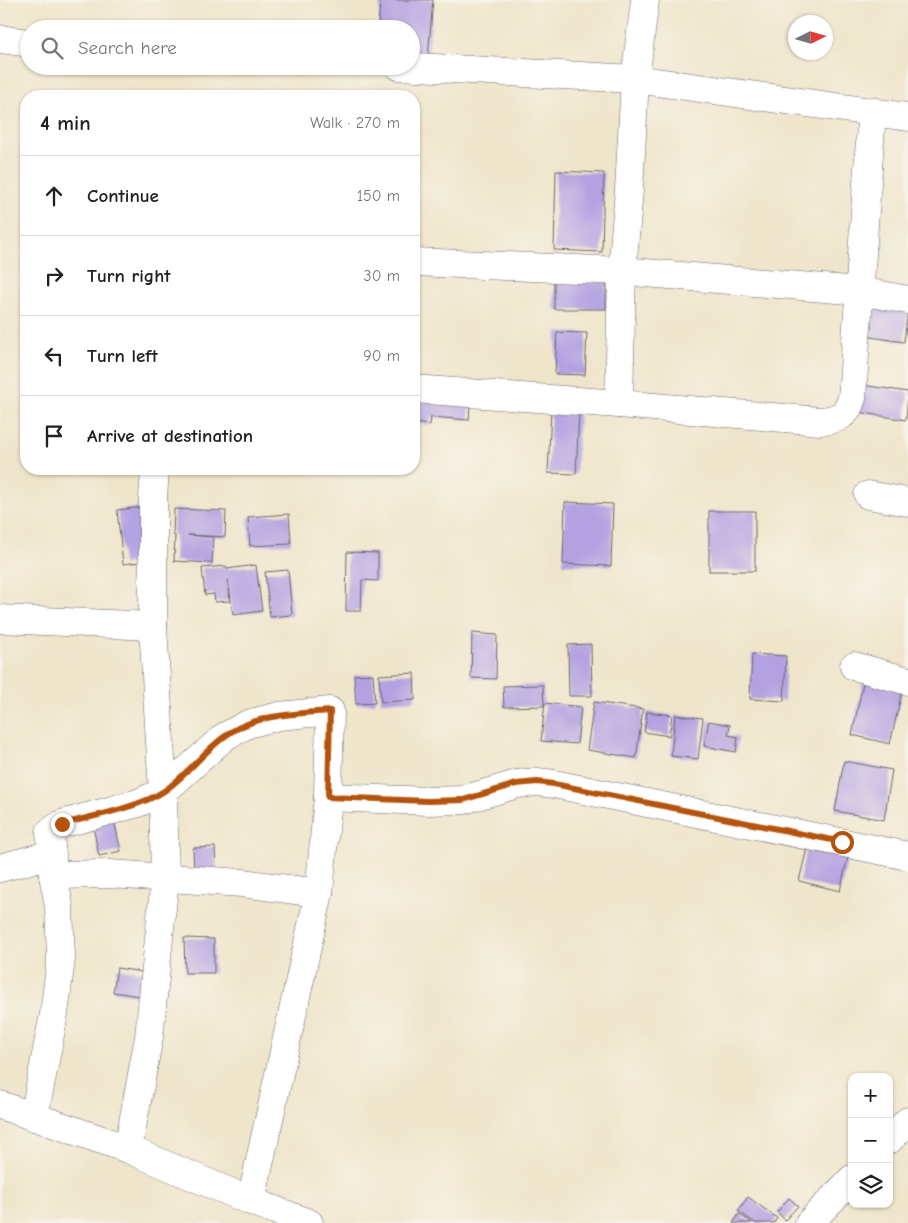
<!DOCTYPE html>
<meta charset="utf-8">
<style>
:root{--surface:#fff;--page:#f2f2f2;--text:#202124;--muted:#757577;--line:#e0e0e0}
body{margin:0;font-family:"Comic Neue",sans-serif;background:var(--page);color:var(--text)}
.controls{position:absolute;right:15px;bottom:15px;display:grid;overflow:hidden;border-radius:10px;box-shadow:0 1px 4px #0004}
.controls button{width:45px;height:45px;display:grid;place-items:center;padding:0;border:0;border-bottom:1px solid var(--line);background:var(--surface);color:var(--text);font:25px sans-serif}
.compass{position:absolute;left:788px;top:15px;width:45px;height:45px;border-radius:50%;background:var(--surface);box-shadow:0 1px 4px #0004;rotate:85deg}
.stop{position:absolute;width:15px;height:15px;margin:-11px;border:4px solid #b45309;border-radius:50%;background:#fff}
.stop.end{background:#b45309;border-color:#fff;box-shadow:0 1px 5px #0008}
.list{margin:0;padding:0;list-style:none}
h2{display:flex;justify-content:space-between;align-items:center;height:65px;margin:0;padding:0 20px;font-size:21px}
h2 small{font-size:16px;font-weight:400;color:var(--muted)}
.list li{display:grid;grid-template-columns:32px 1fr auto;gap:15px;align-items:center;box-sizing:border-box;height:80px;padding:0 20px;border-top:1px solid var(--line)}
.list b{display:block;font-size:19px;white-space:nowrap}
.list em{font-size:16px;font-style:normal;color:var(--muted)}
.icon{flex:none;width:28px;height:28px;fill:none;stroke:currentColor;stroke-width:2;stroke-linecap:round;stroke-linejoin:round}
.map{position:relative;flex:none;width:908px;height:1223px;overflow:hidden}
.search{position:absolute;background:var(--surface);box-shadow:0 1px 4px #0004;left:20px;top:20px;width:400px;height:55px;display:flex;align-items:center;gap:12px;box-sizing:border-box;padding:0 18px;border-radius:28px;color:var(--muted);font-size:19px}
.panel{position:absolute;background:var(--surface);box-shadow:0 1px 4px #0004;left:20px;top:90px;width:400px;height:385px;border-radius:20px}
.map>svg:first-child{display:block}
</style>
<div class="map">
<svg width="908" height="1223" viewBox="0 0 908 1223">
<rect width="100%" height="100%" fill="#f7f3e8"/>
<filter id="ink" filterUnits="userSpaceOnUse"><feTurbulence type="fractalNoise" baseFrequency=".02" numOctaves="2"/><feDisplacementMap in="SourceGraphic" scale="10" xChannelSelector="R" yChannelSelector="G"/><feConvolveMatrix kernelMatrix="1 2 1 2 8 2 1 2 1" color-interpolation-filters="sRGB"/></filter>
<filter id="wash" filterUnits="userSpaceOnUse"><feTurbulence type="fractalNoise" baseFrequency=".0096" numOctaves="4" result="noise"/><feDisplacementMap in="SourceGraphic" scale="20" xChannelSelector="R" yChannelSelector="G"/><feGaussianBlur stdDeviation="1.12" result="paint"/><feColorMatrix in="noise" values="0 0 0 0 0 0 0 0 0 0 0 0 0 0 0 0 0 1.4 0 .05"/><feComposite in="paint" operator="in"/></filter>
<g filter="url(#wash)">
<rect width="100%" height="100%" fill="#efe5ca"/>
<g id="blocks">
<g fill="#b3a2e1">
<polygon points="380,0 433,0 428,57 411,56 411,29 378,29"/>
<polygon points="556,171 604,173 602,252 554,250"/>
<polygon points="554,281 606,282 606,309 554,309"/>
<polygon points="869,302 908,308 904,342 864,336"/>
<polygon points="557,332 587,333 585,375 555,374"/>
<polygon points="862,385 908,392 906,420 858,412"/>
<polygon points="414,398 470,402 469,420 431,417 430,425 414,423"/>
<polygon points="551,410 579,412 576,474 548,473"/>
<polygon points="565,502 613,504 611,566 563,564"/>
<polygon points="144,507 149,561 123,564 117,510"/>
<polygon points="174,509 226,511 225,537 188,535 213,537 212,563 174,561 175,535 173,535"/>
<rect x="709" y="511" width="46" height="60"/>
<polygon points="289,514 291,544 250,546 248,517"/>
<polygon points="347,552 378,553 378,581 362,580 361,611 346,611"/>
<polygon points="256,565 262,611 233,615 228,580 230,601 215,602 214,594 205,595 202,568 226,566 227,569"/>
<polygon points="288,570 292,615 270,617 265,572"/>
<polygon points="472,633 497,635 496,679 471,678"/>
<polygon points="591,644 592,696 569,696 568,645"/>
<polygon points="752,654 786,656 784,701 750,699"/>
<polygon points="414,673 415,700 381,702 379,675"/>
<polygon points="373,674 375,703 356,704 354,675"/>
<polygon points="864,678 903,687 890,744 852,735"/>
<polygon points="543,685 544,706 504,707 503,686"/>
<polygon points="594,702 643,709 636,758 587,750"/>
<polygon points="545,703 581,707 577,744 541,741"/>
<polygon points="647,712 672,715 669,736 644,732"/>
<polygon points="675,715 703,718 698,759 671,756"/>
<polygon points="709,721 730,725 728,735 738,737 736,752 704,746"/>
<polygon points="844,761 892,770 884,820 835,811"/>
<polygon points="113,817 121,851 99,856 92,821"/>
<polygon points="215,847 216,871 194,872 193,848"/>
<polygon points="807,848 848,857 840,891 799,881"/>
<polygon points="184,938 214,939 214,973 185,973"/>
<polygon points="117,968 149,973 146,997 113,992"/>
<polygon points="748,1197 777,1218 774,1223 755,1223 738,1211"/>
<polygon points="789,1198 798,1206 785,1220 777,1212"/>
<polygon points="739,1214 752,1223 733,1223"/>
</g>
</g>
</g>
<g filter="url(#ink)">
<use href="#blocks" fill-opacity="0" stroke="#6a666d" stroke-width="1"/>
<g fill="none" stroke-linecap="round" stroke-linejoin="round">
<defs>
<g id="street">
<polyline points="0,39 29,43"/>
<polyline points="399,66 635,79 908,117"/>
<polyline points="414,262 622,271 860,291 908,300"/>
<polyline points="414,389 619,404 622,271 629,190 635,79 645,0"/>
<path d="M619,404L820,421C837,420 847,416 852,398L872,111"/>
<polyline points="868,495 908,502"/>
<polyline points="0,619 153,626"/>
<polyline points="854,666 908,681"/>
<polyline points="328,797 428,801 463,800 517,784 537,782 554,784 908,856"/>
<polyline points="0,868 52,854"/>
<polyline points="53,875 110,874 242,883 319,893"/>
<polyline points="34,1117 54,1014 61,959 59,906 53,875 50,832 62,824 138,803 163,792 224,737 248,724 279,716 330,711 328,797 319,893 251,1201"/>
<polyline points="889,1140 908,1121"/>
<polyline points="128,1149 149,1037 165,878 163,792 153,626 153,498 155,469"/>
<polyline points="809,1223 852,1179"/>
</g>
<polyline id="secondary" points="0,1105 128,1149 251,1201 309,1223"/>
</defs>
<use href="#street" stroke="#6a666d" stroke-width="29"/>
<use href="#secondary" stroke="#6a666d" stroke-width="29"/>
<use href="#street" stroke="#fff" stroke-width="28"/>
<use href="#secondary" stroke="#fff" stroke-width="28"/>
</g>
</g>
<g fill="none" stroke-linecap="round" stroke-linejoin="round" filter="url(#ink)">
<path stroke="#b45309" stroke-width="6" d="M62,824C90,817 141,807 164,791C186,776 202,753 224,737C253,714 295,714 330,711L328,797L428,801L463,800L516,784L537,782L554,784L842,842"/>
</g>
</svg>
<div class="controls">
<button>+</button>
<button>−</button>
<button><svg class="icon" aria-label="layers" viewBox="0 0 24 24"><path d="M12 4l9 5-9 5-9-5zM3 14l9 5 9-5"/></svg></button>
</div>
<svg class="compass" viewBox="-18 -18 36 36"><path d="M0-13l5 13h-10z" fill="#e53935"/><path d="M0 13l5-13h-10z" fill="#757577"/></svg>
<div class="stop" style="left:842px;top:842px"></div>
<div class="stop end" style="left:62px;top:824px"></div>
<div class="search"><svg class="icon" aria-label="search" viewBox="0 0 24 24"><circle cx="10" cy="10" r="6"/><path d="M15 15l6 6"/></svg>Search here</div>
<section class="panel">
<h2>4 min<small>Walk · 270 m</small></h2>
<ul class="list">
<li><svg class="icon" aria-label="ahead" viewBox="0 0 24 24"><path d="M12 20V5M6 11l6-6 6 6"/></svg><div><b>Continue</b></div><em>150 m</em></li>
<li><svg class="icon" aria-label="right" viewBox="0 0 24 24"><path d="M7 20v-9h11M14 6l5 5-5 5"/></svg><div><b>Turn right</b></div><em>30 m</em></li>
<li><svg class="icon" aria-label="left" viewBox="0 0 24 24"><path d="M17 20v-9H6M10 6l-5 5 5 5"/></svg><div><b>Turn left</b></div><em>90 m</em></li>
<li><svg class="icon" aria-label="arrive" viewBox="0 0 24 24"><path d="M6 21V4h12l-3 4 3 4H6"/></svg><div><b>Arrive at destination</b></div></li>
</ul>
</section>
</div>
